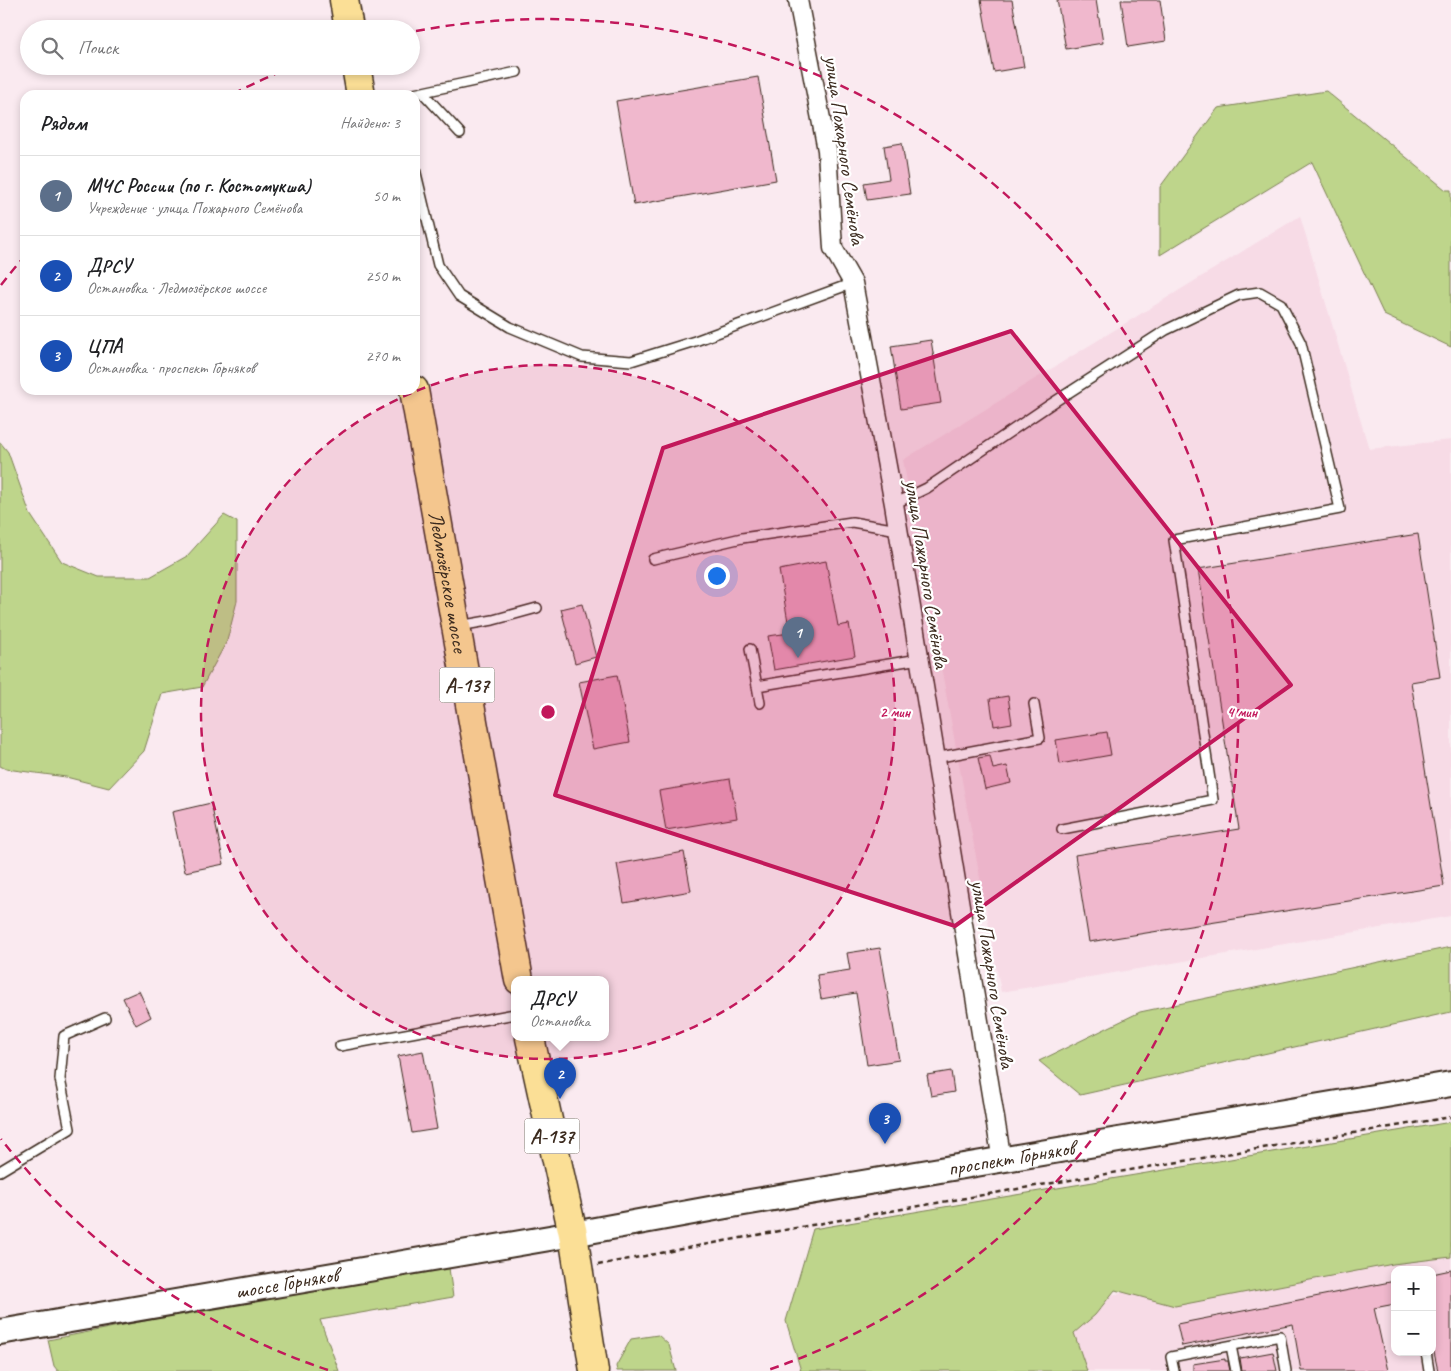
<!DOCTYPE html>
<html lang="ru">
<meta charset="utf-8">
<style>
:root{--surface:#fff;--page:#f2f2f2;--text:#202124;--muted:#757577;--line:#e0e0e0;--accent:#1f6fb2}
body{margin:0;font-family:Caveat,sans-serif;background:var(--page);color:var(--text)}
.controls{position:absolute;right:15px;bottom:15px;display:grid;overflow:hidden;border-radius:10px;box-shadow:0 2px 8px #0003}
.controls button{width:45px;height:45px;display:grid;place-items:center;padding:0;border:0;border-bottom:1px solid var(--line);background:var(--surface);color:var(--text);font:25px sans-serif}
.you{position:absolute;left:716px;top:575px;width:18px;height:18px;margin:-12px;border:4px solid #fff;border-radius:50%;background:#1a73e8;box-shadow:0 0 0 8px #1a73e833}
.badge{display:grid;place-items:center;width:32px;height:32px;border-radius:50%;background:var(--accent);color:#fff;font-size:16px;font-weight:700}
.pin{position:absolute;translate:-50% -41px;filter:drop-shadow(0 1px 2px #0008)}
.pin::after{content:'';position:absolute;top:26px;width:18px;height:15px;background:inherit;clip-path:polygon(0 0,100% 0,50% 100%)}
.popup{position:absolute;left:511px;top:976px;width:98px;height:65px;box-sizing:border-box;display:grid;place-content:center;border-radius:10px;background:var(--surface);filter:drop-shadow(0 1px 4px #0005);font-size:16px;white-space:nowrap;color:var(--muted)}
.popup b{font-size:19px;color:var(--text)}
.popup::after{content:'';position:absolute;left:50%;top:100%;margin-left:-10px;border:10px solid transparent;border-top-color:var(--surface)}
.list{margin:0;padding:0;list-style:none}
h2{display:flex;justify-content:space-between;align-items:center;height:65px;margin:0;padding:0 20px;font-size:21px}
h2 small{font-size:16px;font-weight:400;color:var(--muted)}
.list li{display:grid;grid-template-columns:32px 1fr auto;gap:15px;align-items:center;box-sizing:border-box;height:80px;padding:0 20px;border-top:1px solid var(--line)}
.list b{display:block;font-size:19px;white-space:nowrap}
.list p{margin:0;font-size:16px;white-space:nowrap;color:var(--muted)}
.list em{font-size:16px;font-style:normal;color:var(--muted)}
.icon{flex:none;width:28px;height:28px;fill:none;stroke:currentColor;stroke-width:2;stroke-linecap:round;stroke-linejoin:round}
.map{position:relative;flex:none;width:1451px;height:1371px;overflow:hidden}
.search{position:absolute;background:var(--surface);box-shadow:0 2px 8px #0003;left:20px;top:20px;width:400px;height:55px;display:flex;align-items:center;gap:12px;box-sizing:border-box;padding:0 18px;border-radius:28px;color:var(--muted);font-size:19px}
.panel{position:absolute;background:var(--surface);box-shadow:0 2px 8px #0003;left:20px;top:90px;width:400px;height:305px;border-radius:15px}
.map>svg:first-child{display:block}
</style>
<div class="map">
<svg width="1451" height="1371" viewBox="0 0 1451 1371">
<rect width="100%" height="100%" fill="#faeaf0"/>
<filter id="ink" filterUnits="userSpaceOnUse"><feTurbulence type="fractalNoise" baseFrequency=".02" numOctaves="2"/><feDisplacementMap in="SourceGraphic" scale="10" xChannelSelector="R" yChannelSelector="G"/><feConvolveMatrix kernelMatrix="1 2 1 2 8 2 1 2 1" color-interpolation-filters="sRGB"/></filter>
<g filter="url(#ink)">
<g fill="#f7dbe6" fill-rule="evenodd">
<polygon points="1300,216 1369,449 1451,440 1451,916 1001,992 903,460"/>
<path d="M1451,1244V1371H1070L1060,1348L1078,1299L1228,1279ZM1395,1270H1432V1352H1395Z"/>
</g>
<g fill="#bed58b" stroke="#7c8054">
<polygon points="1326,91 1446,190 1451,190 1451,347 1384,315 1312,162 1160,255 1160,187 1218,108"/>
<polygon points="0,442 8,452 30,514 62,562 99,577 150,577 187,556 224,515 237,522 237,601 227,641 202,687 162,694 144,751 109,788 66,777 6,769 0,766"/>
<polygon points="1451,947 1451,1012 1080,1095 1039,1061 1140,1012"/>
<polygon points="1451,1122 1451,1257 1393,1264 1175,1306 1115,1290 1095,1315 1074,1333 1087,1371 801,1371 786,1321 813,1229"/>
<polygon points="448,1261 453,1297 320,1320 339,1371 58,1371 54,1366 48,1340"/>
<polygon points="658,1335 669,1345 676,1371 617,1371 616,1366 631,1339"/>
</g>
<g fill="#f0b8cd" stroke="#3b2a1e">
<polygon points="981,0 1012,0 1024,67 994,72"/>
<polygon points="1057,0 1096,0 1103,43 1066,49"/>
<polygon points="1121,0 1160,0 1166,41 1128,47"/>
<polygon points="758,77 776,180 634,205 616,101"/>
<polygon points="902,143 910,194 867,200 864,183 889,179 884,146"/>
<polygon points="931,340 941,403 901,409 891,346"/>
<polygon points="1418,534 1440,677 1411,682 1444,886 1089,942 1075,855 1239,829 1198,569"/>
<polygon points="826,561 838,626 849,624 855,656 774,670 768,636 790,633 779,570"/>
<polygon points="582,604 596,657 575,663 561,609"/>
<polygon points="617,675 630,742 593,749 579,682"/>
<polygon points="1008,696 1012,723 994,726 990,699"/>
<polygon points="1107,732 1111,755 1060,764 1056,740"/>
<polygon points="990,756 993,769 1007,766 1011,783 985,789 978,758"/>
<polygon points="730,779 737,818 666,830 659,791"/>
<polygon points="211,803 224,864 185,872 172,812"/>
<polygon points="684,852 691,891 624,903 617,864"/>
<polygon points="880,948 899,1060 867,1065 856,993 821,999 817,975 850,970 847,953"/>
<polygon points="139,991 151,1017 136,1025 123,998"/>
<polygon points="423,1051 437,1129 412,1133 398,1056"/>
<polygon points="951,1071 954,1092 931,1096 927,1075"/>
<polygon points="1451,1270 1451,1371 1438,1371 1432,1343 1432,1274"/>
<polygon points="1395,1281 1395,1304 1374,1308 1388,1371 1301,1371 1293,1324 1182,1346 1177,1324"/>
<polygon points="1273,1352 1277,1371 1242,1371 1240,1358"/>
<polygon points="1225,1359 1225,1361 1228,1361 1230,1371 1193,1371 1193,1364"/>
</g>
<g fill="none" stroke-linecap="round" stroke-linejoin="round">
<defs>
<g id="lane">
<polyline points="423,93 460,133"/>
<polyline points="409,95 517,72"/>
<polyline points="415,169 438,265 459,296 510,327 582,357 631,361 695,341 853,283"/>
<polyline points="894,504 927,488 1051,404 1166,330 1239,295 1260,292 1281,304 1301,343 1340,509 1174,540 1213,800 1062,829"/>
<polyline points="653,559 742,538 852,522 898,530"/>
<polyline points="459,626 493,620 537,608"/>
<polyline points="750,649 757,686"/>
<polyline points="760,703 757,686 919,659"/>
<polyline points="935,758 1040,738 1034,704"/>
<polyline points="340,1046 515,1014"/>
<polyline points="0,1171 70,1129 60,1079 64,1036 105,1018"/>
<polyline points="1231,1346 1236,1371"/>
<polyline points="1426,1352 1429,1371"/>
<polyline points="1174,1371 1171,1357 1280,1336 1286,1371"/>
</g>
<polyline id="street" points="798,0 827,150 833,248 853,283 894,504 1002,1161"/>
<g id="secondary">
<path id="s1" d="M0,1332L573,1234L726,1206L1451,1084"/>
</g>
<g id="primary">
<polyline points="344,0 349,29"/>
<polyline points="356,66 361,95"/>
<path id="s2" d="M414,390L519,980"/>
<polyline points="530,1038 573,1234 594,1371"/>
</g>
</defs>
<use href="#lane" stroke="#3b2a1e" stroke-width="12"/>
<use href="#street" stroke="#3b2a1e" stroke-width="21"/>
<use href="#secondary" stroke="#3b2a1e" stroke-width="28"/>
<use href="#primary" stroke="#3b2a1e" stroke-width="31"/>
<path stroke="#3b2a1e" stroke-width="2.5" stroke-dasharray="5 4" stroke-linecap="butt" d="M598,1265C881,1210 1166,1164 1451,1117"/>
<use href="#lane" stroke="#fff" stroke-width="9"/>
<use href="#street" stroke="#fff" stroke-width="18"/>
<use href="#secondary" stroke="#fff" stroke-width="24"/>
<use href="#primary" stroke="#fbdf96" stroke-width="28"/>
</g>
</g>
<path fill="#c2185b" fill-opacity="0.2" stroke="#c2185b" stroke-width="4" stroke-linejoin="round" d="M1011,331L1291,685L955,926L555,795L663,448Z"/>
<circle cx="548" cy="712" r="347" fill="#c2185b" fill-opacity=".12"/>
<g fill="none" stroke="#c2185b" stroke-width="2.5" stroke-dasharray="9 6">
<circle cx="548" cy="712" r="347"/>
<path d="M328 1370A694 694 0 0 1 1 1139M1 285A694 694 0 0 1 24 257M233 94A694 694 0 0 1 294 66M416 31A694 694 0 0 1 768 1370"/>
</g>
<g text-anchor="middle" stroke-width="4.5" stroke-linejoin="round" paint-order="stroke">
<g fill="#fff" stroke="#766a62" stroke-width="1">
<rect x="439.5" y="667.5" width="55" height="35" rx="4"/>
<rect x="524.5" y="1118.5" width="55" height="35" rx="4"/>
</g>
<g font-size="20" font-weight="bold" fill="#3b2a1e">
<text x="467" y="692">А-137</text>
<text x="552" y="1143">А-137</text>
</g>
<g font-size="21" fill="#3b2a1e" stroke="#fff">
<text transform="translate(845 150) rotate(82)" y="7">улица Пожарного Семёнова</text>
<text transform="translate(927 574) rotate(81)" y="7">улица Пожарного Семёнова</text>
<text dy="7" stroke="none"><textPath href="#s2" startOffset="195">Ледмозёрское шоссе</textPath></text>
<text transform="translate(993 974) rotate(81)" y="7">улица Пожарного Семёнова</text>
<text dy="7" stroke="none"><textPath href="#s1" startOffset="1026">проспект Горняков</textPath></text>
<text dy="7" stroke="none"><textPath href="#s1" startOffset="291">шоссе Горняков</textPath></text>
</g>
</g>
<circle cx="548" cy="712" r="8" fill="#c2185b" stroke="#fff" stroke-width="2.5"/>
<g font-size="15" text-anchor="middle" font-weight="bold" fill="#c2185b" stroke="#fff" stroke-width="4.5" stroke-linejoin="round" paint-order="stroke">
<text x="895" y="717">2 мин</text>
<text x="1242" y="717">4 мин</text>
</g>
</svg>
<div class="controls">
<button>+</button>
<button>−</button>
</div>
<div class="you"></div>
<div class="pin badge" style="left:798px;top:658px;background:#5c6f8a">1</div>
<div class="pin badge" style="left:560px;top:1099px;background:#1a4fb4">2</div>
<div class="popup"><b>ДРСУ</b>Остановка</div>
<div class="pin badge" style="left:885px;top:1144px;background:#1a4fb4">3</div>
<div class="search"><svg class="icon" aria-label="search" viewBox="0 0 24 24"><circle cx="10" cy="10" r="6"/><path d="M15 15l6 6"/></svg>Поиск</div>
<section class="panel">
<h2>Рядом<small>Найдено: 3</small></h2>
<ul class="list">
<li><span class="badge" style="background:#5c6f8a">1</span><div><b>МЧС России (по г. Костомукша)</b><p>Учреждение · улица Пожарного Семёнова</p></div><em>50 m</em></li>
<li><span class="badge" style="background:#1a4fb4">2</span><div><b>ДРСУ</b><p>Остановка · Ледмозёрское шоссе</p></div><em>250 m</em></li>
<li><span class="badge" style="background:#1a4fb4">3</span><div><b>ЦПА</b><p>Остановка · проспект Горняков</p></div><em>270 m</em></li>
</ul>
</section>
</div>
